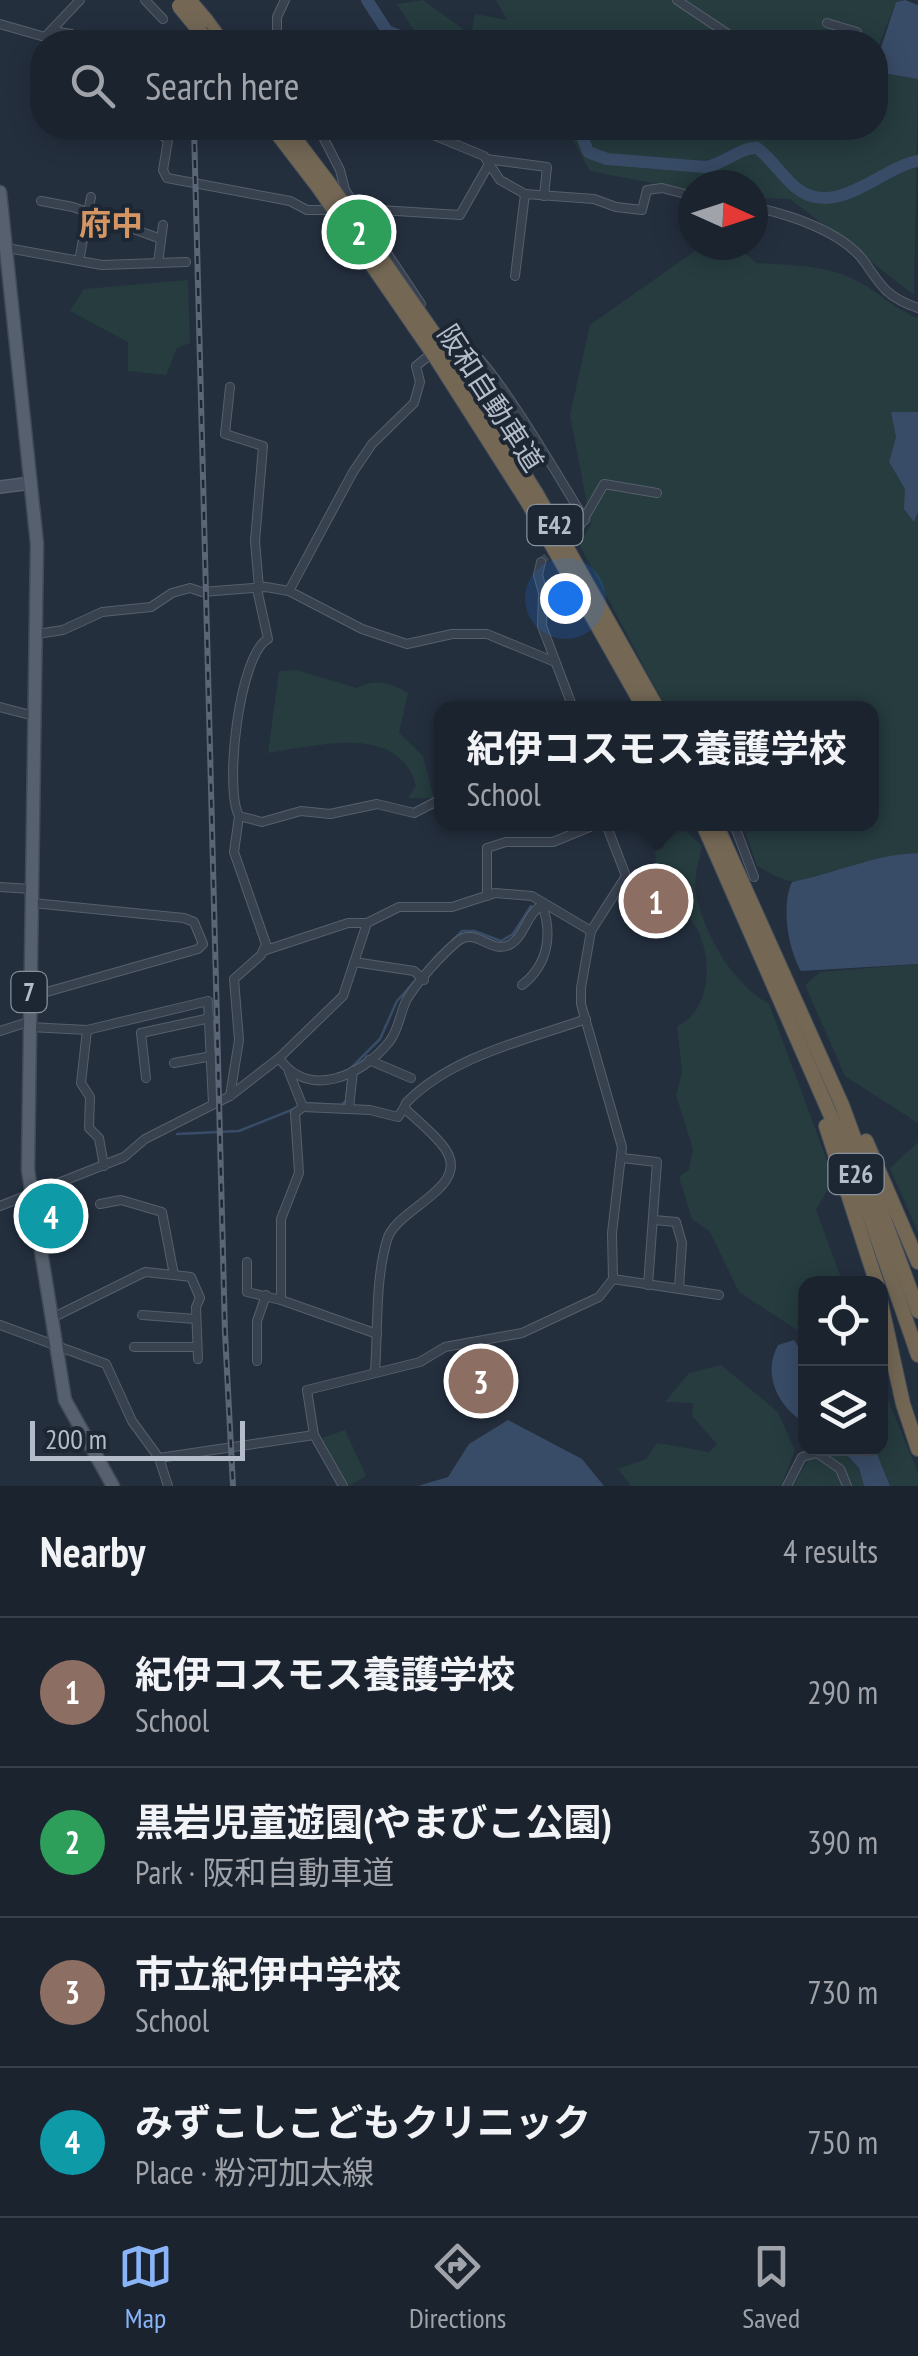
<!DOCTYPE html>
<meta charset="utf-8">
<style>
:root{--surface:#1b232e;--page:#242b36;--text:#f1f3f6;--muted:#a0a4aa;--line:#39404a;--accent:#8ab4f8}
body{margin:0;font-family:"PT Sans Narrow","Noto Sans JP",sans-serif;background:var(--page);color:var(--text)}
.controls{position:absolute;right:30px;bottom:30px;display:grid;overflow:hidden;border-radius:20px;box-shadow:0 5px 25px #0003}
.controls button{width:90px;height:90px;display:grid;place-items:center;padding:0;border:0;border-bottom:2px solid var(--line);background:var(--surface);color:var(--text);font:50px sans-serif}
.compass{position:absolute;left:678px;top:170px;width:90px;height:90px;border-radius:50%;background:var(--surface);box-shadow:0 5px 25px #0003;rotate:93deg}
.scale{position:absolute;left:30px;bottom:25px;width:215px;box-sizing:border-box;padding-left:10px;border:5px solid #b4bcc9;border-top:0;font-size:28px;line-height:35px;white-space:nowrap;color:#b4bcc9;-webkit-text-stroke:8px #1d2633;paint-order:stroke}
.you{position:absolute;left:565px;top:598px;width:35px;height:35px;margin:-25px;border:8px solid #fff;border-radius:50%;background:#1a73e8;box-shadow:0 0 0 15px #1a73e833}
.badge{display:grid;place-items:center;width:65px;height:65px;border-radius:50%;background:var(--accent);color:#fff;font-size:32px;font-weight:700}
.pin{position:absolute;translate:-50% -50%;border:5px solid #fff;box-shadow:0 2px 10px #0006}
.popup{position:absolute;left:434px;top:701px;width:445px;height:130px;box-sizing:border-box;display:grid;place-content:center;border-radius:20px;background:var(--surface);filter:drop-shadow(0 2px 8px #0005);font-size:32px;white-space:nowrap;color:var(--muted)}
.popup b{font-size:38px;color:var(--text)}
.popup::after{content:'';position:absolute;left:50%;top:100%;margin-left:-20px;border:20px solid transparent;border-top-color:var(--surface)}
.list{margin:0;padding:0;list-style:none}
h2{display:flex;justify-content:space-between;align-items:center;height:130px;margin:0;padding:0 40px;font-size:42px}
h2 small{font-size:32px;font-weight:400;color:var(--muted)}
.list li{display:grid;grid-template-columns:65px 1fr auto;gap:30px;align-items:center;box-sizing:border-box;height:150px;padding:0 40px;border-top:2px solid var(--line)}
.list b{display:block;font-size:38px;white-space:nowrap}
.list p{margin:0;font-size:32px;white-space:nowrap;color:var(--muted)}
.list em{font-size:32px;font-style:normal;color:var(--muted)}
.icon{flex:none;width:55px;height:55px;fill:none;stroke:currentColor;stroke-width:2;stroke-linecap:round;stroke-linejoin:round}
.map{position:relative;flex:none;width:918px;height:1486px;overflow:hidden}
.search{position:absolute;background:var(--surface);box-shadow:0 5px 25px #0003;left:30px;right:30px;top:30px;height:110px;display:flex;align-items:center;gap:25px;box-sizing:border-box;padding:0 35px;border-radius:40px;color:var(--muted);font-size:38px}
.sheet{height:730px;background:var(--surface)}
nav{display:flex;justify-content:space-around;align-items:center;box-sizing:border-box;height:140px;border-top:2px solid var(--line);background:var(--surface);font-size:28px;color:var(--muted)}
nav a{display:grid;justify-items:center;gap:5px}
nav .on{color:var(--accent)}
.map>svg:first-child{display:block}
</style>
<div class="map">
<svg width="918" height="1486" viewBox="0 0 918 1486">
<rect width="100%" height="100%" fill="#242f3e"/>
<g fill="#263c3f">
<polygon points="423,0 471,35 475,14 507,20 496,0 903,0 896,2 876,52 876,42 430,42 420,40 397,4"/>
<polygon points="876,63 883,73 918,79 914,295 790,199 753,198 753,185 693,185 693,191 590,171 566,128 876,128"/>
<path d="M703,245H737L756,263C788,265 828,265 857,281C881,293 890,307 918,318V412H891L896,437L889,462L905,489L914,521L918,512V853C876,854 836,883 793,881C782,881 767,871 757,866L743,824H871V708H666L579,544L591,525L570,415L590,325Z"/>
<polygon points="188,280 190,343 177,348 166,375 128,371 128,342 70,311 84,289"/>
<path d="M296,670L357,688C375,678 391,683 408,693L399,733L423,756L434,798H408L416,786C399,722 316,746 268,753L279,671Z"/>
<path d="M667,824H679L702,846C699,861 693,878 696,894C705,936 732,983 769,1004L834,1179L816,1210L843,1283L806,1284L805,1335L739,1292L710,1232L692,1219L679,1177L689,1170L693,1149L676,1095L682,1073L677,1026C712,1011 714,955 694,924C685,910 665,898 659,882C656,873 656,861 655,851L664,847Z"/>
<polygon points="918,964 918,1123 845,1076 805,985 820,972"/>
<polygon points="918,1142 918,1232 890,1168"/>
<polygon points="721,1365 778,1412 795,1450 781,1486 631,1486 618,1469 646,1459 657,1443 709,1452 717,1444 692,1416 693,1403 665,1402 689,1373"/>
<polygon points="881,1383 918,1473 918,1486 890,1486 875,1449 880,1448"/>
<polygon points="345,1430 366,1476 349,1486 335,1471 322,1438"/>
<polygon points="842,1450 859,1468 864,1486 793,1486 810,1457"/>
</g>
<g fill="#394c67">
<polygon points="905,0 918,5 918,79 883,73 876,63 896,2"/>
<polygon points="891,412 918,412 918,512 914,522 904,509 905,489 889,462 896,437"/>
<path d="M918,853V964L801,971C788,949 781,905 792,882C833,874 876,854 918,853Z"/>
<path d="M794,1340L805,1357V1423C778,1407 762,1375 778,1345Z"/>
<polygon points="508,1420 582,1459 604,1486 418,1486 448,1477 469,1444"/>
<polygon points="841,1449 875,1449 890,1486 864,1486 859,1468"/>
</g>
<g fill="none" stroke-linecap="round" stroke-linejoin="round">
<g stroke="#394c67" stroke-width="2.5">
<polyline points="452,941 462,931 474,931 501,941 513,934 531,906"/>
<polyline points="351,1068 380,1039 397,1001 429,965"/>
<polyline points="306,1103 341,1105 346,1101 348,1081"/>
<polyline points="177,1134 239,1131 294,1109"/>
</g>
<g stroke="#394c67" stroke-width="12">
<polyline points="367,0 387,31 416,42"/>
<path d="M579,128L588,152L607,159L705,167C724,165 739,147 757,148C772,159 781,175 795,187C835,221 883,166 918,161"/>
</g>
<polyline stroke="#3a4453" stroke-width="8" stroke-dasharray="8 4" stroke-linecap="butt" points="541,562 578,529"/>
<defs>
<g id="minor">
<polyline points="145,0 163,19"/>
<polyline points="677,0 740,42"/>
<polyline points="827,23 857,32 854,42"/>
<polyline points="0,24 45,37 80,0"/>
<polyline points="54,31 71,34 81,42"/>
<polyline points="277,42 277,17 285,0"/>
<polyline points="153,128 168,140 163,170 167,178 290,201 307,210 334,210"/>
<polyline points="325,128 322,135 340,170 345,190 421,304"/>
<polyline points="384,128 426,132 484,156 500,180 525,194 594,199 616,207 642,210 647,190 662,188 693,196"/>
<polyline points="486,159 547,167 544,196"/>
<polyline points="41,201 73,207 161,239"/>
<path d="M753,207C788,214 845,232 866,264C882,288 889,298 918,308"/>
<polyline points="348,208 460,215 489,164"/>
<polyline points="7,248 102,265 186,262"/>
<polyline points="79,261 91,197"/>
<polyline points="158,263 163,225"/>
<polyline points="515,276 525,194"/>
<polyline points="230,387 225,434 263,446 255,541 259,588"/>
<polyline points="578,529 604,484 657,493"/>
<polyline points="541,562 538,575 543,593 542,626 573,708"/>
<path d="M257,589L268,639C239,654 224,788 239,816L262,822L301,811L330,814L377,804L414,813L441,799"/>
<path d="M289,591L353,472L372,444L414,403L420,382L416,366L451,338C478,333 567,492 585,520"/>
<polyline points="37,634 63,630 102,612 151,607 172,593 190,588 202,592 266,587 289,591 362,629 407,644 452,634 487,634 555,662"/>
<polyline points="0,707 34,716"/>
<polyline points="734,824 754,877"/>
<polyline points="0,887 31,889"/>
<polyline points="487,896 487,848 506,842 553,842 597,824"/>
<polyline points="263,951 348,923 367,923"/>
<polyline points="354,962 414,971 424,980"/>
<polyline points="29,997 198,949 203,944 194,922 184,918 33,903"/>
<polyline points="29,1027 87,1030 208,1001 213,1104"/>
<polyline points="87,1030 81,1083 90,1097 89,1128 99,1138 104,1166"/>
<polyline points="0,1031 28,1022"/>
<path d="M279,1058C308,1100 362,1076 389,1042C399,1030 400,1012 407,999C418,981 442,954 458,941C475,927 491,954 509,945C525,937 526,914 542,905C553,934 548,965 522,985"/>
<polyline points="369,1060 411,1078"/>
<polyline points="174,1063 212,1056"/>
<polyline points="289,1072 303,1107 370,1110 398,1117 404,1108"/>
<polyline points="146,1078 141,1033 210,1018"/>
<polyline points="230,1096 239,1040 234,979 261,955 266,944 234,852 239,816"/>
<polyline points="303,1107 295,1113 299,1173 281,1219 281,1300 377,1334"/>
<polyline points="349,1108 353,1071"/>
<polyline points="622,1158 657,1162 648,1285"/>
<polyline points="0,1206 124,1157 145,1139 230,1096 279,1058 343,996 367,923 399,907 452,907 495,893 532,896 591,931"/>
<polyline points="654,1220 676,1222 682,1243 679,1288"/>
<polyline points="247,1262 247,1292 281,1300"/>
<polyline points="174,1275 191,1277 200,1298 196,1307 198,1359"/>
<polyline points="613,1279 719,1295"/>
<polyline points="142,1315 196,1319"/>
<polyline points="50,1319 145,1272 174,1275 162,1212 121,1200 100,1204"/>
<polyline points="0,1325 106,1364 132,1421 159,1458 168,1486"/>
<polyline points="134,1347 197,1347"/>
<polyline points="257,1361 257,1321 266,1295"/>
<path d="M375,1372C378,1331 375,1280 387,1240C396,1207 476,1187 443,1146C432,1132 417,1120 404,1108L406,1103C451,1056 527,1040 586,1019"/>
<polyline points="159,1458 314,1435"/>
<polyline points="343,1486 314,1435 307,1390 420,1362 445,1347 522,1333 599,1297 613,1279 612,1233 622,1147 581,1004 581,988 591,931 626,876 606,824"/>
<polyline points="787,1486 802,1457 817,1453 840,1469 847,1486"/>
</g>
<polyline id="secondary" points="0,487 31,483"/>
<polyline id="primary" points="0,192 37,544 28,1170 65,1400 113,1486"/>
<g id="motorway">
<polyline points="206,20 222,42"/>
<polyline points="273,128 319,188"/>
<polyline points="287,128 328,182"/>
<polyline points="444,348 536,493 657,708"/>
<polyline points="434,355 527,501 644,708"/>
<polyline points="703,824 851,1162 918,1355"/>
<polyline points="716,824 842,1105 918,1311"/>
<polyline points="826,1126 877,1284"/>
<polyline points="866,1141 918,1262"/>
<polyline points="880,1299 903,1404 918,1449"/>
</g>
</defs>
<use href="#minor" stroke="#565f6c" stroke-width="10"/>
<use href="#secondary" stroke="#565f6c" stroke-width="14"/>
<use href="#primary" stroke="#414a57" stroke-width="15"/>
<use href="#motorway" stroke="#434c59" stroke-width="16"/>
<use href="#minor" stroke="#38414e" stroke-width="8"/>
<use href="#secondary" stroke="#465061" stroke-width="11"/>
<use href="#primary" stroke="#56606e" stroke-width="12"/>
<use href="#motorway" stroke="#746855" stroke-width="14"/>
<defs>
<g id="rail">
<polyline points="194,0 196,42"/>
<polyline points="194,128 225,1333 233,1486"/>
</g>
</defs>
<use href="#rail" stroke="#5a6575" stroke-width="6"/>
<use href="#rail" stroke="#1d2633" stroke-width="2.5" stroke-dasharray="8" stroke-linecap="butt"/>
<defs>
<g id="motorway-bridge">
<polyline points="189,0 206,20"/>
<polyline points="179,6 207,40"/>
<polyline points="328,182 444,348"/>
<polyline points="319,188 434,355"/>
</g>
</defs>
<use href="#motorway-bridge" stroke="#434c59" stroke-width="16" stroke-linecap="butt"/>
<use href="#motorway-bridge" stroke="#746855" stroke-width="14"/>
</g>
<g text-anchor="middle" stroke-width="8" stroke-linejoin="round" paint-order="stroke">
<g fill="#1d2633" stroke="#878f9c" stroke-width="2.5">
<rect x="527.5" y="505" width="55" height="40" rx="8"/>
<rect x="11.5" y="972" width="35" height="40" rx="8"/>
<rect x="828.5" y="1154" width="55" height="40" rx="8"/>
</g>
<g font-size="25" font-weight="bold" fill="#b4bcc9">
<text x="555" y="534">E42</text>
<text x="29" y="1001">7</text>
<text x="856" y="1183">E26</text>
</g>
<g font-size="28" fill="#b4bcc9" stroke="#1d2633">
<text transform="translate(491 398) rotate(57)" y="10">阪和自動車道</text>
</g>
<g font-size="32" font-weight="bold" fill="#d59563" stroke="#1d2633">
<text x="111" y="235">府中</text>
</g>
</g>
</svg>
<div class="controls">
<button><svg class="icon" aria-label="locate" viewBox="0 0 24 24"><circle cx="12" cy="12" r="6"/><path d="M12 2v4M12 18v4M2 12h4M18 12h4"/></svg></button>
<button><svg class="icon" aria-label="layers" viewBox="0 0 24 24"><path d="M12 4l9 5-9 5-9-5zM3 14l9 5 9-5"/></svg></button>
</div>
<svg class="compass" viewBox="-18 -18 36 36"><path d="M0-13l5 13h-10z" fill="#e53935"/><path d="M0 13l5-13h-10z" fill="#a0a4aa"/></svg>
<div class="scale">200 m</div>
<div class="you"></div>
<div class="pin badge" style="left:656px;top:901px;background:#8d6e63">1</div>
<div class="popup"><b>紀伊コスモス養護学校</b>School</div>
<div class="pin badge" style="left:359px;top:232px;background:#2e9e5b">2</div>
<div class="pin badge" style="left:481px;top:1381px;background:#8d6e63">3</div>
<div class="pin badge" style="left:51px;top:1216px;background:#0f9aa8">4</div>
<div class="search"><svg class="icon" aria-label="search" viewBox="0 0 24 24"><circle cx="10" cy="10" r="6"/><path d="M15 15l6 6"/></svg>Search here</div>
</div>
<section class="sheet">
<h2>Nearby<small>4 results</small></h2>
<ul class="list">
<li><span class="badge" style="background:#8d6e63">1</span><div><b>紀伊コスモス養護学校</b><p>School</p></div><em>290 m</em></li>
<li><span class="badge" style="background:#2e9e5b">2</span><div><b>黒岩児童遊園(やまびこ公園)</b><p>Park · 阪和自動車道</p></div><em>390 m</em></li>
<li><span class="badge" style="background:#8d6e63">3</span><div><b>市立紀伊中学校</b><p>School</p></div><em>730 m</em></li>
<li><span class="badge" style="background:#0f9aa8">4</span><div><b>みずこしこどもクリニック</b><p>Place · 粉河加太線</p></div><em>750 m</em></li>
</ul>
</section>
<nav>
<a class="on"><svg class="icon" aria-label="map" viewBox="0 0 24 24"><path d="M3 6l6-2 6 2 6-2v14l-6 2-6-2-6 2zM9 4v14M15 6v14"/></svg>Map</a>
<a><svg class="icon" aria-label="directions" viewBox="0 0 24 24"><path d="M12 3l9 9-9 9-9-9zM9 14v-3h6M13 9l2 2-2 2"/></svg>Directions</a>
<a><svg class="icon" aria-label="saved" viewBox="0 0 24 24"><path d="M7 4h10v16l-5-4-5 4z"/></svg>Saved</a>
</nav>
